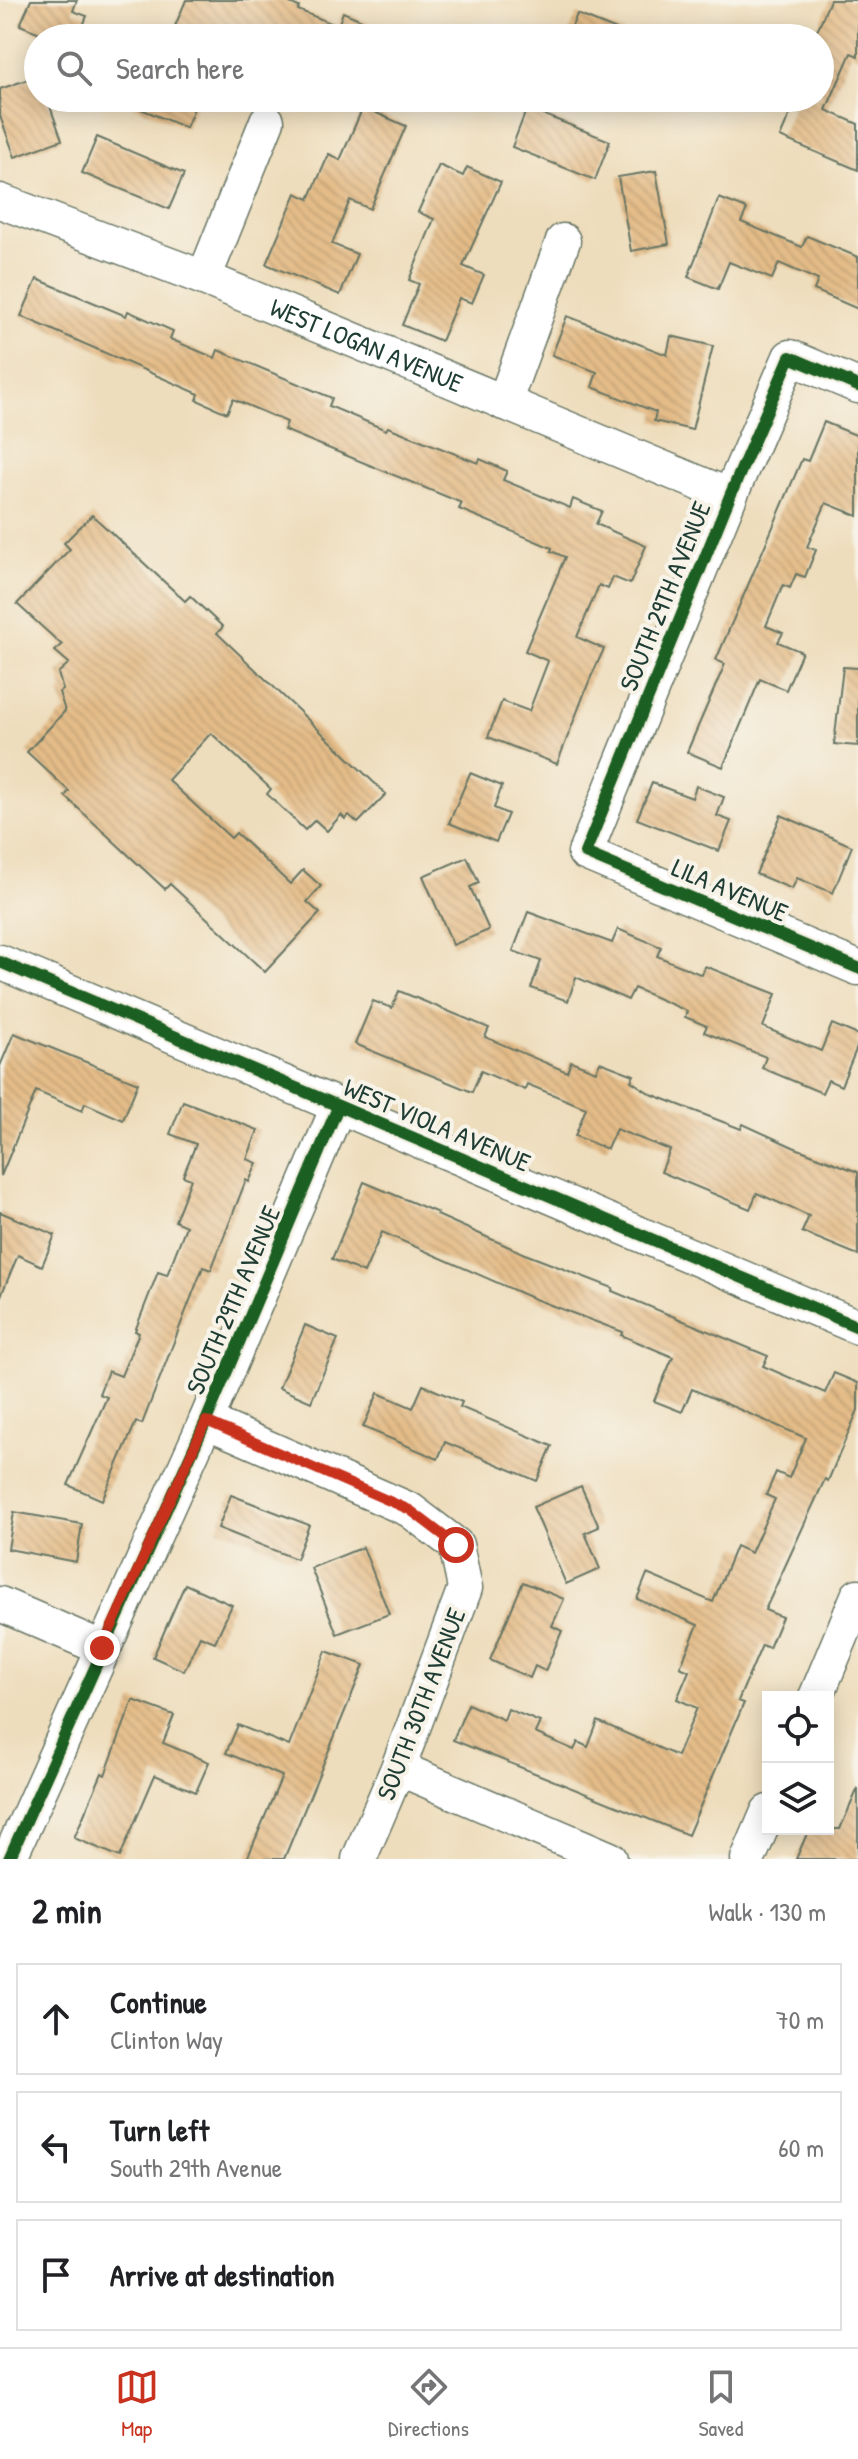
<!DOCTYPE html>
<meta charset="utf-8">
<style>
:root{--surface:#fff;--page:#f6f6f6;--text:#202124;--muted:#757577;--line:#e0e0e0;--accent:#c8321e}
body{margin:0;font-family:"Patrick Hand",sans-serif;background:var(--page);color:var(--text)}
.controls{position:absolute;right:24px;bottom:24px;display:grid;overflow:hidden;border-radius:0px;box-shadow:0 4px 20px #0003}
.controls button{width:72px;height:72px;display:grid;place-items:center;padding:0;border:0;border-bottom:2px solid var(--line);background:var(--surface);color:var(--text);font:40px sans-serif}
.stop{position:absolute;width:24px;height:24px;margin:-18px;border:6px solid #c8321e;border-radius:50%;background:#fff}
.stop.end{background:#c8321e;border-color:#fff;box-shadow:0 2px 8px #0008}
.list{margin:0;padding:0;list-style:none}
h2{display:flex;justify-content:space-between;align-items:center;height:104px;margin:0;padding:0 32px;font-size:34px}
h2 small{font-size:26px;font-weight:400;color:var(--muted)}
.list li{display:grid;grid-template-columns:52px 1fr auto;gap:24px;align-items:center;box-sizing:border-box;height:112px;margin:0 16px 16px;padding:0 16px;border:2px solid var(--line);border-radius:0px}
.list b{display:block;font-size:30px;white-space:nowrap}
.list p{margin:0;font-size:26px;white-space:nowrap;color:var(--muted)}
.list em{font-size:26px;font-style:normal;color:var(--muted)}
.icon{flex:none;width:44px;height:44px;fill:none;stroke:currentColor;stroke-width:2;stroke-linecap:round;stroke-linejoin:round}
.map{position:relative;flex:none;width:858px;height:1859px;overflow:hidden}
.search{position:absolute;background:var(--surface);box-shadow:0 4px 20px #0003;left:24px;right:24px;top:24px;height:88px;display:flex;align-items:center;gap:20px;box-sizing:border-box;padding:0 28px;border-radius:44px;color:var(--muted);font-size:30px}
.sheet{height:488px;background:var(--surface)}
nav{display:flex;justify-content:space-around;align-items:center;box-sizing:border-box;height:112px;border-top:2px solid var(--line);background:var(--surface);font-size:22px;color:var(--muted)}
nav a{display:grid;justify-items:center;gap:4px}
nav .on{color:var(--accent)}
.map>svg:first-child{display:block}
</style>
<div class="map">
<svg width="858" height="1859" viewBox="0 0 858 1859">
<defs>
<pattern id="building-back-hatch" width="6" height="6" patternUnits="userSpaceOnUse" patternTransform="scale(2)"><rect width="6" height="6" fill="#e4bc88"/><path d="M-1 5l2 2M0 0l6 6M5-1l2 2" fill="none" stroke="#c3a276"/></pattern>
</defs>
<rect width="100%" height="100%" fill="#f7f3e8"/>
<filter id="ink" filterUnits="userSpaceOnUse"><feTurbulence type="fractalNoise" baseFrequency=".0125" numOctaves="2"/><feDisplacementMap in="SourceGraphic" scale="16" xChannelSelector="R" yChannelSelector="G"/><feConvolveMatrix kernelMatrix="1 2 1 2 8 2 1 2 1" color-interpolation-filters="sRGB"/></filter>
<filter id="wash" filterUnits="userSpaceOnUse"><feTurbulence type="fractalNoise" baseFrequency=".006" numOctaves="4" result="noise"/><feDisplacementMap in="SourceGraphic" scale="32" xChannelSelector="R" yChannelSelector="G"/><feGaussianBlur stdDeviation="1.8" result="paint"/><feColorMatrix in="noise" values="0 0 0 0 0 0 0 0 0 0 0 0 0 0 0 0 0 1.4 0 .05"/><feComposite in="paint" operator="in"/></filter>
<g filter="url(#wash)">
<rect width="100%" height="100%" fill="#eeddbc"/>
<g id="blocks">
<g fill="url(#building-back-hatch)">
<polygon points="31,0 77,0 73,11 87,16 78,38 52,38 20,25"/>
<polygon points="186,0 283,0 299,7 298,10 338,26 343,12 404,38 170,38"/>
<polygon points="830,0 858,0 858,56 851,53 826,110 858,124 858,170 780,137 797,98 820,98 820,38 814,38"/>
<polygon points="577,14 634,37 634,38 567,38"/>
<polygon points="38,76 38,98 47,98 62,140 15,157 0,116 0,89"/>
<polygon points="115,98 198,98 186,128"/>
<polygon points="363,107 406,126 370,209 350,200 332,244 357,254 340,295 266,264 296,193 309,199 329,154 340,160"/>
<polygon points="527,108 610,141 595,180 512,147"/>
<polygon points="97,137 184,174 169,209 82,173"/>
<polygon points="439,165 463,176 467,167 501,182 463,266 484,275 472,303 459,298 441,341 402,325 419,284 409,280 434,219 418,212"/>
<polygon points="656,171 669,244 631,251 618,177"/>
<polygon points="719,198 747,209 741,222 802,247 807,236 858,257 858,309 814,290 818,280 779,263 772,279 729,262 718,289 688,277"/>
<polygon points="37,279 126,316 128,311 173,331 170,339 215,358 218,350 332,398 329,406 386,430 388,427 478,463 480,459 507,471 503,480 570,508 573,499 602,511 596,524 646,546 630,584 613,577 608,589 599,585 577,637 604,649 590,679 557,764 488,737 502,701 529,711 548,661 525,651 565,557 551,551 552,548 459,509 462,503 284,430 287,422 233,399 227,413 197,400 199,394 21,316"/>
<polygon points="567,316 667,355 671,336 713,346 692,430 654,421 656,412 592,387 597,372 552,355"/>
<polygon points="824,422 858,436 858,516 826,503 807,547 816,550 805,577 796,574 790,588 783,585 766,626 783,633 778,642 802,652 786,690 760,679 723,767 687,752 725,664 716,660 802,459 808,461"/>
<polygon points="92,515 185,601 190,596 223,627 217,633 386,794 358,823 349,815 345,819 341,815 327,831 315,820 305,830 267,794 271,789 211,733 168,780 231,838 236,833 290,884 303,870 321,886 307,902 320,913 265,972 170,884 165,889 65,796 69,791 27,752 65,711 59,692 63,690 58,673 69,663 55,651 62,645 17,604 70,549 64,543"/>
<polygon points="843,667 858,668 858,746 834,744"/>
<polygon points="470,773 502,786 494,808 508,814 496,842 449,823"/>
<polygon points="652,783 692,798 696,786 724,797 717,816 731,821 719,851 637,819"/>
<polygon points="781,815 852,846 833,893 797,878 792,889 756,874"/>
<polygon points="467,857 479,883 470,887 489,930 453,945 423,876"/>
<polygon points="528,912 612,943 618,929 661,947 657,956 702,975 705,966 776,994 763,1027 821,1051 832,1024 858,1035 858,1045 841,1086 828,1080 822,1093 762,1068 766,1057 704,1032 707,1026 685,1017 687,1011 634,988 628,1000 576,977 568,1001 531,988 541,961 513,951"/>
<polygon points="399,991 489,1028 485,1037 567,1072 571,1061 596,1071 600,1062 634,1075 631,1081 651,1094 741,1129 743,1124 793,1147 858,1172 858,1255 802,1232 809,1216 757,1193 750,1209 661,1172 670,1150 616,1129 607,1149 575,1136 586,1108 527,1084 525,1090 481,1071 472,1092 355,1044 373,1001 392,1008"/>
<polygon points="14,1033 138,1083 123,1120 85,1103 82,1111 36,1091 1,1176 0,1066"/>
<polygon points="183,1101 258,1130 247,1159 257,1163 249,1182 246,1180 211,1270 203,1267 142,1424 136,1422 102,1500 68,1485 107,1397 99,1394 108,1371 121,1376 139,1333 135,1331 158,1272 167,1275 186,1226 175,1221 191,1179 183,1176 196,1144 170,1134"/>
<polygon points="364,1182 438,1213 437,1215 525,1254 613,1288 612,1291 768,1356 763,1366 825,1393 834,1373 858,1383 858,1410 828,1481 825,1479 765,1610 782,1617 769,1648 762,1645 738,1701 744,1703 688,1835 453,1740 468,1704 504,1720 508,1709 540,1722 535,1733 574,1750 578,1742 588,1747 598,1721 677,1756 697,1708 677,1699 689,1671 680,1667 698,1625 637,1599 647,1574 713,1602 736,1546 751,1553 775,1499 766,1495 776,1472 789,1478 806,1438 692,1389 682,1412 654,1401 673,1357 621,1335 623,1332 532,1298 382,1232 364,1273 332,1259"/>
<polygon points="0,1212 55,1235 42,1266 18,1255 0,1298"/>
<polygon points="305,1325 338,1339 311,1402 279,1388"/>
<polygon points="423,1385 462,1402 460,1407 552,1446 537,1481 445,1442 438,1459 363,1427 378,1393 413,1408"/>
<polygon points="581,1486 599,1527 585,1533 600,1569 566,1584 533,1507"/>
<polygon points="231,1495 309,1525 296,1559 218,1528"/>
<polygon points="14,1512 82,1524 76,1562 8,1549"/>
<polygon points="363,1547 389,1614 337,1634 311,1568"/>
<polygon points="523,1582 564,1599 552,1626 562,1631 545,1671 535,1666 530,1678 490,1660"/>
<polygon points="185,1584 232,1605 215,1642 200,1636 184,1671 153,1657"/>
<polygon points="326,1651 364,1665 284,1859 247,1859 282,1776 226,1753 238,1725 289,1746"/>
<polygon points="133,1700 174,1715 163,1743 209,1762 196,1792 155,1775 120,1857 74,1838 102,1773 105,1775"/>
<polygon points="858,1788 858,1859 796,1859 809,1829 840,1829"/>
</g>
</g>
</g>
<g filter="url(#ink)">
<use href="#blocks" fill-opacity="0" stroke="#677564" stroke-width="2"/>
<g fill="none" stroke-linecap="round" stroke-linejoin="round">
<defs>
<g id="street">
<path id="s1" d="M0,201L204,278L730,496"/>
<polyline points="204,278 267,121"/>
<polyline points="858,386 790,357 730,496 585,853 858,968"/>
<polyline points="504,403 563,241"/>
<polyline points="0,962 858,1327"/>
<polyline points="206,1421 410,1510 456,1545 465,1588 398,1768 359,1859"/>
<polyline points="0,1604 102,1648"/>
<polyline points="816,1697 858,1596"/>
<polyline points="398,1768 610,1859"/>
<polyline points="9,1859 206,1421 338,1107"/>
<polyline points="748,1859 768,1812"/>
</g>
</defs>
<use href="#street" stroke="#677564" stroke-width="37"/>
<use href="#street" stroke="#fff" stroke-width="34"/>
<defs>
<g id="cycleway">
<polyline points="858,386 790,357 730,496 585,853 858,968"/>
<polyline points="0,962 858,1327"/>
<polyline points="9,1859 206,1421 338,1107"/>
</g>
</defs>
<use href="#cycleway" stroke="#f7f3e8" stroke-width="17"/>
<use href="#cycleway" stroke="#1b5e20" stroke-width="12"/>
</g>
</g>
<g fill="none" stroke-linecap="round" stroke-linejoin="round" filter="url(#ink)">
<polyline stroke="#c8321e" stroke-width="10" points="102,1648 206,1421 410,1510 456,1545"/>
</g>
<g text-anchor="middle" stroke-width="8" stroke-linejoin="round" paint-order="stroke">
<g font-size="26" fill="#1f3d34" stroke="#f7f3e8">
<text dy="9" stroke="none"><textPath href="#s1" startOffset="394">WEST LOGAN AVENUE</textPath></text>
<text transform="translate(665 596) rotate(-68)" y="9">SOUTH 29TH AVENUE</text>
<text transform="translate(730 890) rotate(23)" y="9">LILA AVENUE</text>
<text transform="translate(437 1125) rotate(23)" y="9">WEST VIOLA AVENUE</text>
<text transform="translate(233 1300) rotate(-67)" y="9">SOUTH 29TH AVENUE</text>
<text transform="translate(421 1704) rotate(-69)" y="9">SOUTH 30TH AVENUE</text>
</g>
</g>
</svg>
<div class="controls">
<button><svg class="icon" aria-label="locate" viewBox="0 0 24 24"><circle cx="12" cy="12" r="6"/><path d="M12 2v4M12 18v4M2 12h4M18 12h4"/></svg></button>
<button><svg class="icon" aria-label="layers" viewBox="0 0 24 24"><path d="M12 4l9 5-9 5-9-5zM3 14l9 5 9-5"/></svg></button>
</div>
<div class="stop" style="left:456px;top:1545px"></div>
<div class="stop end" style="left:102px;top:1648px"></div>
<div class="search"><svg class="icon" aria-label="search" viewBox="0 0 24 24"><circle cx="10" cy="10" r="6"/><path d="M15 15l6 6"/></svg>Search here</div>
</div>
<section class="sheet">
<h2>2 min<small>Walk · 130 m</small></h2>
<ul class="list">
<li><svg class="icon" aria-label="ahead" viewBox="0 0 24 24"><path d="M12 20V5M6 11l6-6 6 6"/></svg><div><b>Continue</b><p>Clinton Way</p></div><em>70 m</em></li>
<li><svg class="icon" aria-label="left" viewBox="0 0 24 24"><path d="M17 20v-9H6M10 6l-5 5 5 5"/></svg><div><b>Turn left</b><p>South 29th Avenue</p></div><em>60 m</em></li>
<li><svg class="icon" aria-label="arrive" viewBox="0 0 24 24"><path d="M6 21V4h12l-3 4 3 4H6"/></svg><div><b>Arrive at destination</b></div></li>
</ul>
</section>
<nav>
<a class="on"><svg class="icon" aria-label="map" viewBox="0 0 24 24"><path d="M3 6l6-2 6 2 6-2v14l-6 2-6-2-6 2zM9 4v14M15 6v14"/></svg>Map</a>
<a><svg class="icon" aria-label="directions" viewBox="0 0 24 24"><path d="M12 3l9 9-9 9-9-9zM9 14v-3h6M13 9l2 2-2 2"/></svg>Directions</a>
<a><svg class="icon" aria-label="saved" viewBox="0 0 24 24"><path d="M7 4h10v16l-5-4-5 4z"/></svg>Saved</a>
</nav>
